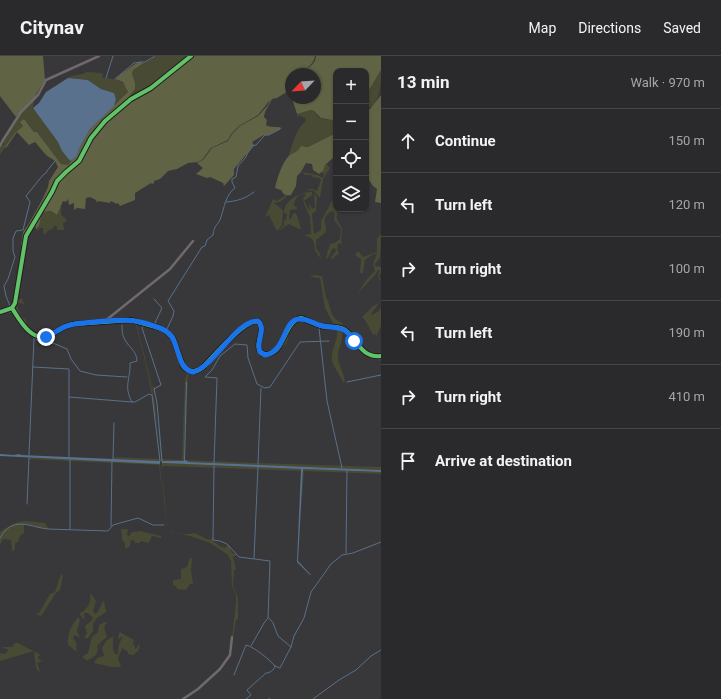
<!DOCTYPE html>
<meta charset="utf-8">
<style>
:root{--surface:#2a292c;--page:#323134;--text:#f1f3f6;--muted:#a5a6a9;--line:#464548}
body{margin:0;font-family:Roboto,sans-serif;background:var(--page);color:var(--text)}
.controls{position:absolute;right:12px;top:12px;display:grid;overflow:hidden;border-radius:8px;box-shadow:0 1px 3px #0004}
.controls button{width:36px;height:36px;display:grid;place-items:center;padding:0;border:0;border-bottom:1px solid var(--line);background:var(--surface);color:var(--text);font:20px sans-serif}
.compass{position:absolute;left:285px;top:12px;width:36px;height:36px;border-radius:50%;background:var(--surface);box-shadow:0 1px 3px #0004;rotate:245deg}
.stop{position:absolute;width:12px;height:12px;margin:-9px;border:3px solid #1a73e8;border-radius:50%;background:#fff}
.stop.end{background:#1a73e8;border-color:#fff;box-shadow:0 1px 4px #0008}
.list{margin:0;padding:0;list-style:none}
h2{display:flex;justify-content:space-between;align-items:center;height:52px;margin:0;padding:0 16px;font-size:17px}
h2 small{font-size:13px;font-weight:400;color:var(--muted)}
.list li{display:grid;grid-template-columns:26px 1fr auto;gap:12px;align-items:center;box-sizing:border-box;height:64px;padding:0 16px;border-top:1px solid var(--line)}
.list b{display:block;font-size:15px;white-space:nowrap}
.list em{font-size:13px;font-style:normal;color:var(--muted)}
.icon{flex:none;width:22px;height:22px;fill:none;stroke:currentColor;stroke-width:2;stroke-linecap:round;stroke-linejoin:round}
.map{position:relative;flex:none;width:381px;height:643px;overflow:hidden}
header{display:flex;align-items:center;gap:24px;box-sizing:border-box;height:56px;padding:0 20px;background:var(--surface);border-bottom:1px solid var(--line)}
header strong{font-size:19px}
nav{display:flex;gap:22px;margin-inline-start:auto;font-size:14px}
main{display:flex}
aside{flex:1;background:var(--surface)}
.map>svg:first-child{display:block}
</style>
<header>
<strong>Citynav</strong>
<nav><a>Map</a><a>Directions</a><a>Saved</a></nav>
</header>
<main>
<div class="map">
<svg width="381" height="643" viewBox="0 0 381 643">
<rect width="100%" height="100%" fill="#38373a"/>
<g fill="#484a33" fill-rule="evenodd">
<polygon points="156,0 189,0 149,33 136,38 126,45 135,33 132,18 133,14"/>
<path d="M381,14C381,30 381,46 366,54V39Z"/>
<path d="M87,16L102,17L103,19L102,21L103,22C114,23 125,23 128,36L124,42L114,50L116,43L114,37L101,33L89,24L68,22L62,26C73,16 78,21 87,16Z"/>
<polygon points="34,44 33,52 58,86 62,95 70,105 68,109 61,108 37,76 34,76 27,66 15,77 0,99 0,92 4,88 3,84 22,55"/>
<path d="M311,54C315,55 315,58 319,61C322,64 331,64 336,63V77L308,91L304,90L300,93L297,96L288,101C293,88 295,73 306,65L305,62L298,59L299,69L297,58Z"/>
<polygon points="326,107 330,112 323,123 320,142 314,135 305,134 312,133 317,135 321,124 319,122 313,121 311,119 305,119 302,116 318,119 322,122 324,119 322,116"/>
<path d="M312,136V139L304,145L310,156L309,149H310L312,153L315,151L314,137L317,142L316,155L312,158L314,178L321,174V165L332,145L336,144V153H339C332,166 342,167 342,174C342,179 340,185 343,190L340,187L338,188L337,193L339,198L335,200L333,203L331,202L334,197L336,196L335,192L332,193L328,202L326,203V202L330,188L335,187L340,183L341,173L334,164L335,157L331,155C320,164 327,166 326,176L316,184V192L320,198L321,203L315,195C315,185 313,182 304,179L311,178L310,161L304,148L303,142L306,139L304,138C298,138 294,144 294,150L297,151V153L290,154L289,162L291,163L293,158L295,157L297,159L301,173H299L289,168L277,176L284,169V164H286L287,158L284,157C284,144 300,136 312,136Z"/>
<polygon points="286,139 287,140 280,146 274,147 283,154 282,169 277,175 274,170 269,159 265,161 273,143 277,145"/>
<polygon points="61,148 61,159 64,161 67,165 63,167 64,174 57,174 57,170 54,170 53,173 49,174 45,178 43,178 43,172 40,172 38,175 36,173 39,170 42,156 51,155 57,159"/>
<path d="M381,178L380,201L375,208V210L381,211V216L379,220L381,225C377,222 378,219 380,214H378L375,219L357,238L367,223L375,215L373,208L377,198H373L365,204L363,217H360L361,203L355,199L358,195L363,201L377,196V183Z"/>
<path d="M26,183L28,187L26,188L21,220V233L18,240L19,244L22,242L23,246L25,248L19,247L17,250L21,260L26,264L27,270L37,278L43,280L67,268L86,265V266C44,270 47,303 13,252Z"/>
<path d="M315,219L322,220L326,241C332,251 328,262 343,267L341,271L322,270L298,261H302L322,269H334L325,252L320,222L311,221V220Z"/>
<polygon points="379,247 371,258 372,259 379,255 381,251 381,270 376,281 376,278 373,279 365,264 362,261 373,250"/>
<path d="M301,263C308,265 314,269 321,271C329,272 338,269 345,275C349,277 351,281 353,284C360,294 369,301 381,301V305C375,301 369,300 363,296C355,289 351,279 342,274C344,284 337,294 338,303C339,310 344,317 345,326H343C340,319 334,312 332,305C330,294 339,284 337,273L322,272L307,266L298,264C289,269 290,278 287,286C285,291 269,302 264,301C261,300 259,297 257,294L260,269L256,266C249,268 241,273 238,279H236L205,311L197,316L188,318L185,404L258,407V409L189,406L185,404L186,326L184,405H162V407L301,413V415L163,410C161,417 165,458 167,467C168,469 170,473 172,475C176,478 189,479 194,477L209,484L213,482V485L221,491L225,492L228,489L230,490V493L232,497L236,498L237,499L233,501L236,513L234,514L233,529L238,542V563L236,564L230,600L236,546V539L232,529L231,505L227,498L210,487L190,480L172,476L167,468L156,347L146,301L137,267L138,266C147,268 161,270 169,278C177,287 179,319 194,316C202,315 206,308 211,303C216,298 221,294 227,289C235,280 244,265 258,265L261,269L258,294C260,298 263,301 268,299C284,295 283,277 292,267C295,264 297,264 301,263ZM139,267L155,272L169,279L178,299V307L187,317L185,324L182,404L162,403L156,347L154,338L155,331H153L146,301L138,270Z"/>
<path d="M125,265L136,266L145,301L155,347L163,446L159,409L71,405L70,406V405L29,403V402L160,405L113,403V401L160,403C156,356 148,311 135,266Z"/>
<polygon points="259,407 381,411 381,414 259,409"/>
<polygon points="303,413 381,416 381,418 304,415 301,459"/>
<path d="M26,465L45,467L49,473L38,472L36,470L24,468V477L20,480L18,486L15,487V493L13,495H12L11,484L3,483L0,489V476C8,470 15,466 26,465Z"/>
<polygon points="121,473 128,473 127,479 129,480 132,476 140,475 161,480 161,482 152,480 149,487 140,485 140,487 135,487 135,485 131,484 130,490 127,492 125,492 125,487 122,484 122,480"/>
<polygon points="191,502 192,502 191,514 193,528 190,528 186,534 177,533 176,530 173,529 173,524 181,523 181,513 187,511 189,504"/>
<polygon points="61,518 63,520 60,534 56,537 41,560 35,558 39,557 50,538 55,536"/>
<path d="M90,536L96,545L93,555L95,558L97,557L103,545L104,546L106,556L97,562L93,568V575L88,582H84L87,577L86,573L85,572V570L92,564L93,562L88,557H84L85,564L79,558C88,553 92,546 90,536Z"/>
<path d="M78,561L80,564L77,575L80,582L75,579L73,582L77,588L76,590L77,596L68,589C67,578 71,570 78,561Z"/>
<polygon points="105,566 107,567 104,570 107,582 104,583 97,590 98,594 95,600 90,603 89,603 88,605 82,601 88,597 92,581 98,576 99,569"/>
<path d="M120,576L134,584L133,588L135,590V593H136L139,588L140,590L138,595L133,599L128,598V596L122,592L118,602L121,611H111L94,607L97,602L104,600L102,592L106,585L113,580C113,585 112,594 115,598H118L119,588L123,580L119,583L118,580Z"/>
<polygon points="15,587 18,587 41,599 38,600 38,603 42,605 37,607 40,615 38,615 36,611 34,595 0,605 0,597 5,598 9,594 1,591 12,591"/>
</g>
<g fill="#606344">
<polygon points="0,0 43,0 45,24 34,42 16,61 0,40"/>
<path d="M191,0H315C314,10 300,18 291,18V32L290,34L277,42L272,43L265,56L264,61L267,64L266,69C271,72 277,70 282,72L268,79H264L252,86L254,89L234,113V119L224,130L223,127L210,121L207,122L196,118L203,112L197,107L203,104L212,92L228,85L232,78L240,70L258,60L268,49L270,44L258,59L239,70L231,78L228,84L211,92L202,104L198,106L188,107L177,113L168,115L160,123L154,125V127L152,128L151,127L135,137V144L120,150L118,147L117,148L111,145L110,147L98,145L97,147L96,144L90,141L86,142L85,153L77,152L74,154V147L69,149L68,143L66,146L63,145L57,159L51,155L42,156L39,170L36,173L35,169C31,174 27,180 28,187L26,183L28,178L58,125L63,119L68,122L63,119L79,105L91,82L102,68L126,47L148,35Z"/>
<path d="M316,0H381V14L366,39V15H336V63L332,64L321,62L314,55L311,54L297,58L292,42H315V18H297C305,12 315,11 316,0Z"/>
<polygon points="140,6 144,7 133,14 132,18 135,27 135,33 126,45 102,66 90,82 78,104 64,116 56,125 50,138 26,177 23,190 21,189 23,176 28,169 42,144 48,131 49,125 58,111 55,105 46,99 35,86 29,89 17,76 6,92 5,91 15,77 23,70 20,66 24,63 34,76 37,76 61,108 68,109 73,102 77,100 79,93 90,73 128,36 123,26 115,23 135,8"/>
<polygon points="381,39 381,147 375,146 377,133 373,130 369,124 366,124 366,54 370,53"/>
<path d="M336,77V104L335,102H333L325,109L323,115L319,118L313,114L312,108L306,107L301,116L297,120L296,130L291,139C286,140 284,139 281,134L275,132C277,123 282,106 289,100C294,96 298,96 301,90L308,91Z"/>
</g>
<g fill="#59718c">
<polygon points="68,22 88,24 101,33 114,37 116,43 114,50 90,73 79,93 77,100 70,105 62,95 58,86 33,52 39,47 46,36"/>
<polygon points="186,326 187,326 185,404 189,406 381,414 381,416 303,413 298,505 311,519 310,519 297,506 301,413 162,407 162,405 184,405"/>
<polygon points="0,398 14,399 19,398 21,399 160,405 160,408 0,400"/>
</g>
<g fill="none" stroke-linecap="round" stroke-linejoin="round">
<g stroke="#59718c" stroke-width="1">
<polyline points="106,22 113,0"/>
<polyline points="115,23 134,7 140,6 145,6 155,0"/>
<path d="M226,146C238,145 244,143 254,136"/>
<path d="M154,243L162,252L154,269L167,273L173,260L174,255L168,245L202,191L205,190L207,184L213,179C214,168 219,169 221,161C224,152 226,138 235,132L232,126V123L236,121L238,110L246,101L247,98L253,90L256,89L265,79H269L280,73"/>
<polyline points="0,254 10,250 6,240 4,230 8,223 15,201 13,195 13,182 16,175 23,174 30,146 26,140 43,119 46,117 47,115 55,105"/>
<polyline points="0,258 8,255 13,257"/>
<polyline points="16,261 25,273 36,283 39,286 44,288 53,287 67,293 71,303 80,315 96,319 127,321"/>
<path d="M122,269C122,273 122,278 124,282C128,291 137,295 137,305L130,307C131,322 123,330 132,346H135L149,338L152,339L160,405"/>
<polyline points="153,271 144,269 142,272 161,329 154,333 157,347 162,405"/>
<polyline points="319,272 327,345 342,412"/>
<polyline points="33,311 69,313 69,401"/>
<polyline points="347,326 381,319"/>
<polyline points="69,341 132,346"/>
<polyline points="29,399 34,282"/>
<polyline points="70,403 70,473"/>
<polyline points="113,403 114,367"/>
<polyline points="214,407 217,322 205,321 212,314 220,300 235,288 247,289 248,302 257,328 265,332 270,331 300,286 329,285"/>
<polyline points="258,409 261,332"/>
<polyline points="214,410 213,484 220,485 227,488 239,501 270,505 268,562 264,567 251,590"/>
<polyline points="27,448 29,402"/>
<polyline points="111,470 112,405"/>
<path d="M0,482C13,459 29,471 48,473L108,475L113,469L138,462L153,469H164"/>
<polyline points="346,497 347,414"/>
<polyline points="254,502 258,411"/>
<polyline points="269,562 273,567 278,580 291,591"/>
<polyline points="275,610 280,612 291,591 294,580 304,562 311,536 331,508 342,499 353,497 381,486"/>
<path d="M234,619L246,589C254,591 269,603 275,610C274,614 270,617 266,617L247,634L251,639L246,643"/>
<polyline points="269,642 270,643"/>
<polyline points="313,643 339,624 356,614 371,600 381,594"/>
</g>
<g stroke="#6f696b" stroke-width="2.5">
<polyline points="0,90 3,84 21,56 38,39 46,24 99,0"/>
<polyline points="12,252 15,247 26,180 52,136 57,125 66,116 79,105 91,82 105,65 131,43 151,32 191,0"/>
<polyline points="105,265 170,213 193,185"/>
<polyline points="183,643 198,633 220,613 230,599 232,581"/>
</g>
<path stroke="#6f696b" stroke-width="3" d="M0,256L12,252C19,263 32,288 50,279C58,275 64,270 73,268L131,264L160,272L167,276L173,282L183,310C189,317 195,317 202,312C213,301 244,264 258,265C268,274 251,290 263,298C286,301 282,266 301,262C308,264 314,268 321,270C329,272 338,269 345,274C358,283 360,302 381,300"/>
<defs>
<g id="cycleway">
<polyline points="12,252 15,247 26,180 52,136 57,125 66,116 79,105 91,82 105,65 131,43 151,32 191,0"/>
<path d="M0,256L12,252C19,263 32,288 50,279C58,275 64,270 73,268L131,264L160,272L167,276L173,282L183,310C189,317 195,317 202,312C213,301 244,264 258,265C268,274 251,290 263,298C286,301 282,266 301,262C308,264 314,268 321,270C329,272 338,269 345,274C358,283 360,302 381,300"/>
</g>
</defs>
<use href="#cycleway" stroke="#1f1e20" stroke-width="6"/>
<use href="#cycleway" stroke="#61c268" stroke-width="4"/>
</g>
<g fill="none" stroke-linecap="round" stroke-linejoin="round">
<path stroke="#1a73e8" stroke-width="5" d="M46,281C54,278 61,271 70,269C78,267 86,267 94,266C118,264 132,262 154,270C161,272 168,275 172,281C179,292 178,313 193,316C214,311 236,264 258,265C267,273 255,286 260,296L265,299C286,296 283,264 299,263C308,262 315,269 323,270C339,273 344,269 354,285"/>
</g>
</svg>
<div class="controls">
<button>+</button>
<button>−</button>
<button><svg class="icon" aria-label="locate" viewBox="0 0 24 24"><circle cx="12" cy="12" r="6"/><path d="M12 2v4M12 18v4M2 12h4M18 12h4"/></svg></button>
<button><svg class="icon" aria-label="layers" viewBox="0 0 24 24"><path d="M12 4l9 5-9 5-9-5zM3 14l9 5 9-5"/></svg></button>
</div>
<svg class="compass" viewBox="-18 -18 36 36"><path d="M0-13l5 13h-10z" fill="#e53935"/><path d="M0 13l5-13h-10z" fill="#a5a6a9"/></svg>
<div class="stop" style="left:354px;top:285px"></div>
<div class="stop end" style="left:46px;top:281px"></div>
</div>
<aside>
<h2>13 min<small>Walk · 970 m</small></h2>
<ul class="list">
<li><svg class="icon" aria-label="ahead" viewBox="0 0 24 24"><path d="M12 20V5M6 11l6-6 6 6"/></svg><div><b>Continue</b></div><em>150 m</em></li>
<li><svg class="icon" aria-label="left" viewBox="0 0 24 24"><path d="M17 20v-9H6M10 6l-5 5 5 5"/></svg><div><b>Turn left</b></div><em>120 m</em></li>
<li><svg class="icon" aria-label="right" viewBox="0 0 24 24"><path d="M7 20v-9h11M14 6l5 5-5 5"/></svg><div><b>Turn right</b></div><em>100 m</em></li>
<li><svg class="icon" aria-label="left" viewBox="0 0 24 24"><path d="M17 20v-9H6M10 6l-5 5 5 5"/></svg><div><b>Turn left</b></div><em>190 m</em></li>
<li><svg class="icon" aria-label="right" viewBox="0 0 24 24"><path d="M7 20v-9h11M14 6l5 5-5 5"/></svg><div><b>Turn right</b></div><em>410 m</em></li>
<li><svg class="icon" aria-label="arrive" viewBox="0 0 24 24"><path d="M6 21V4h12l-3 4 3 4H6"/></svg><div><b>Arrive at destination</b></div></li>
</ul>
</aside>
</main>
